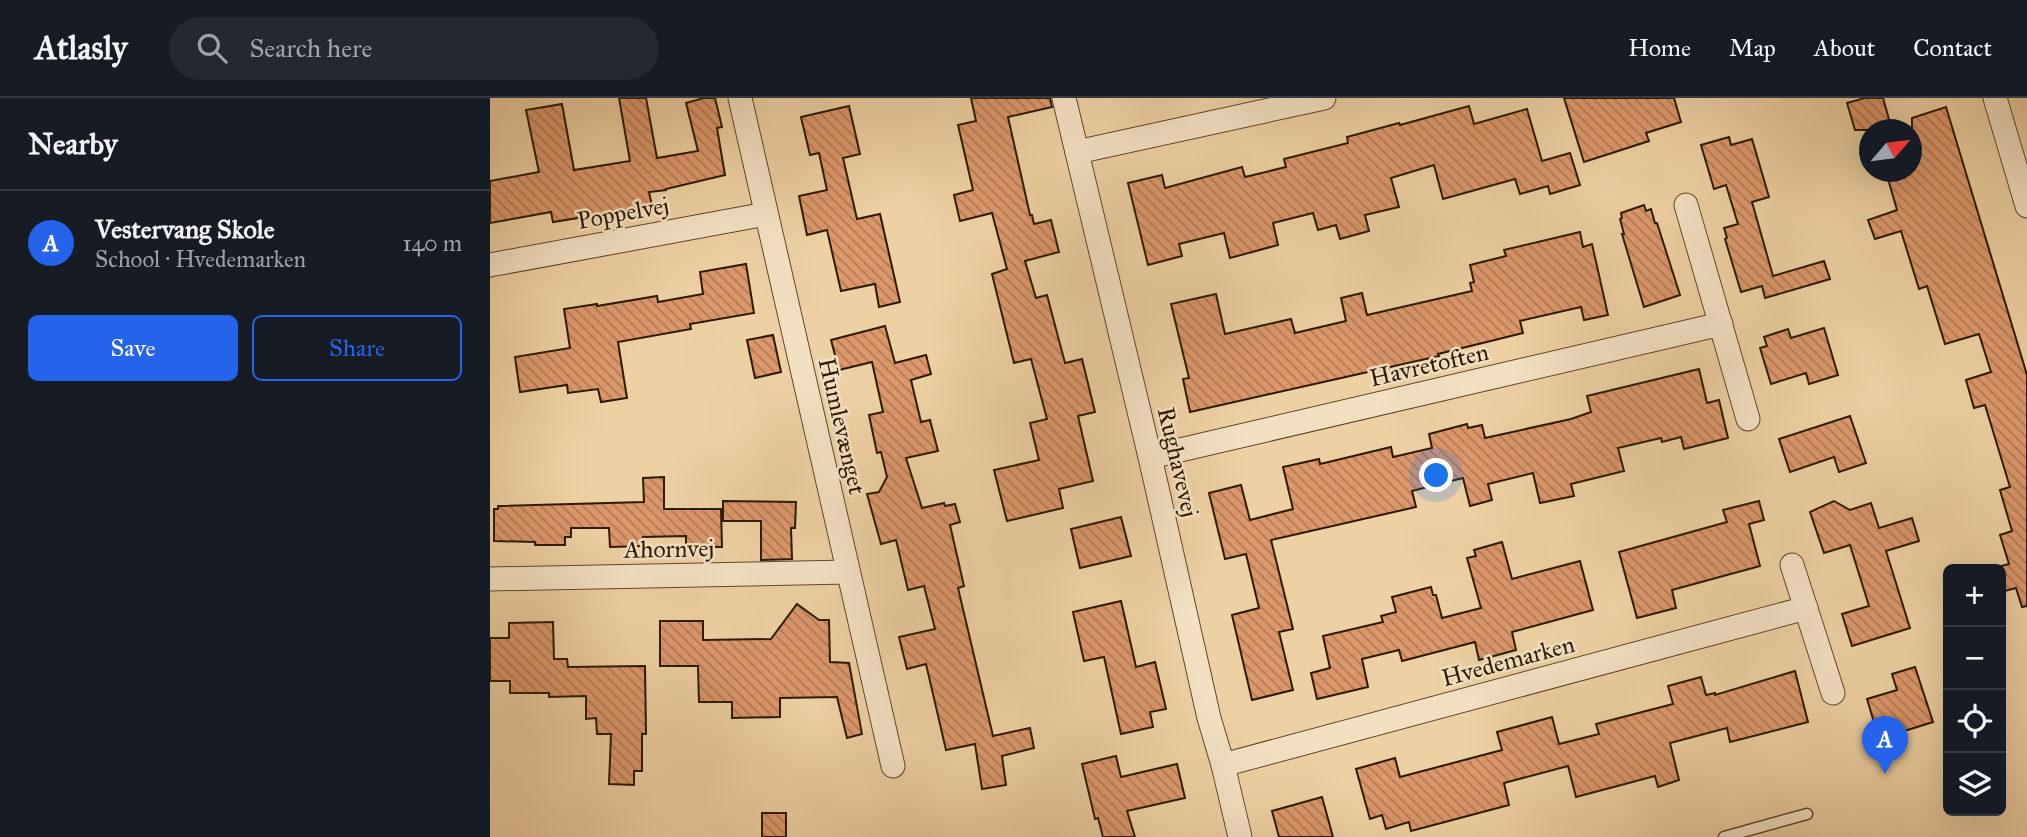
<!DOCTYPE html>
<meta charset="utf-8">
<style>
:root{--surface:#171b24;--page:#242831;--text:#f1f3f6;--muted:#9ea1a6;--line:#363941;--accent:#2563eb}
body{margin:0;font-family:"IM FELL Great Primer",serif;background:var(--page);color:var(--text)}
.controls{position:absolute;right:21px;bottom:21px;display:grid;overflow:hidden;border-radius:10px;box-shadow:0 7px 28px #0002}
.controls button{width:63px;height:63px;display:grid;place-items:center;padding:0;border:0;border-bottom:2px solid var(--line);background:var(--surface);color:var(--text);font:35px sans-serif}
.compass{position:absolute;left:1369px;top:21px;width:63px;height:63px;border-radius:50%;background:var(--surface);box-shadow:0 7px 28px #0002;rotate:62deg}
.you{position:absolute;left:947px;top:378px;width:24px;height:24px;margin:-18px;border:5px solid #fff;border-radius:50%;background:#1a73e8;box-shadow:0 0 0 10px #1a73e833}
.badge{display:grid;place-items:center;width:46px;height:46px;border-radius:50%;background:var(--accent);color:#fff;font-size:23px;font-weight:700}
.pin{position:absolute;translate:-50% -58px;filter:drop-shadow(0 2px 4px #0008)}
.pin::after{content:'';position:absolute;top:37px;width:24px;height:21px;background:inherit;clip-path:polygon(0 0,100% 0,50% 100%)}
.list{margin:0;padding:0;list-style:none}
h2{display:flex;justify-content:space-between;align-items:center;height:91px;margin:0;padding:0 28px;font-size:30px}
h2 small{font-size:23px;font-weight:400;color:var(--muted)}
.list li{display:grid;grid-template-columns:46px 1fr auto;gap:21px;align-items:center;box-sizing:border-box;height:105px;padding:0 28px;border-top:2px solid var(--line)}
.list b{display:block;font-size:26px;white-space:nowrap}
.list p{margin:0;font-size:23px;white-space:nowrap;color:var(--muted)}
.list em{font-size:23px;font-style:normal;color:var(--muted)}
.actions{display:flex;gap:14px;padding:21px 28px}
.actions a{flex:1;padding:16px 0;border:2px solid var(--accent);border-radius:10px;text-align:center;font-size:24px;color:var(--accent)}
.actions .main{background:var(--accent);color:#fff}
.icon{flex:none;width:38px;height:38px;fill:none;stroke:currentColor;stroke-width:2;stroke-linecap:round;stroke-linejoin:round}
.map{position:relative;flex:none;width:1537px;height:739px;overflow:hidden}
header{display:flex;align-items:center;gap:42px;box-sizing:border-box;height:98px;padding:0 35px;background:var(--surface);border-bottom:2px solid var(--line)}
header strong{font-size:33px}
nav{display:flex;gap:38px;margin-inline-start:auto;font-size:24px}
.search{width:490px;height:63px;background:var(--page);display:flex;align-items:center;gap:18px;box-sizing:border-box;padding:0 24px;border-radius:38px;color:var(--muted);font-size:26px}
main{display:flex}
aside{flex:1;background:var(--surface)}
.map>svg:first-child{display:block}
</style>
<header>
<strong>Atlasly</strong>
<div class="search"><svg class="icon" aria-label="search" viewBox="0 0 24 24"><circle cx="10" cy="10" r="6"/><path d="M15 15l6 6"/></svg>Search here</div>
<nav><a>Home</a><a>Map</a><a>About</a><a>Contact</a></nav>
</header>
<main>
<aside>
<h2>Nearby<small></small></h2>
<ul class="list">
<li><span class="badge">A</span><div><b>Vestervang Skole</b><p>School · Hvedemarken</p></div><em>140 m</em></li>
</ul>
<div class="actions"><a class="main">Save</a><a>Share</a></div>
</aside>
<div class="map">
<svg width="1537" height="739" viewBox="0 0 1537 739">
<defs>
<pattern id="building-back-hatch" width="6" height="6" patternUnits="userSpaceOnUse" patternTransform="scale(1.75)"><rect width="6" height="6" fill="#dc976b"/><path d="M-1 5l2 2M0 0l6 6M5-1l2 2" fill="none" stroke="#b37a56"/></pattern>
</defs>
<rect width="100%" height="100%" fill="#edd0a3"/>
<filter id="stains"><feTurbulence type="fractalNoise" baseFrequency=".00286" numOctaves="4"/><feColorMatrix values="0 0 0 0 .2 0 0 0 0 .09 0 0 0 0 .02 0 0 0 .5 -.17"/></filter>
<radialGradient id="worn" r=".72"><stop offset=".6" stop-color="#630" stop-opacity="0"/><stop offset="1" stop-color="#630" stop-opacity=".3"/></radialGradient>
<g fill="url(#building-back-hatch)" stroke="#2d1a00" stroke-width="2">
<polygon points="129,0 156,0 167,60 208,53 196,5 214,0 225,0 232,29 227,30 235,77 176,91 176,92 159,94 162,108 63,124 61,114 0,125 0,83 49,74 36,12 72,6 84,72 140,63"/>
<polygon points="481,0 560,0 562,9 518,19 540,117 542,117 544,126 561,122 569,154 535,163 546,200 557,197 575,265 592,261 605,314 588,318 603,383 569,391 573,410 517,423 504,372 549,362 540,325 557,321 541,261 524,265 502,176 517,171 502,115 470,123 464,97 483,92 468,27 486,23"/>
<polygon points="1074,0 1184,0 1191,24 1156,35 1159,43 1094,64"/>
<polygon points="1375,0 1393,0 1402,32 1365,32 1357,5"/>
<polygon points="359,8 370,56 353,60 367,121 390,116 410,204 389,209 385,186 351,193 337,132 317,137 309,98 337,92 329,55 320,57 311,19"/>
<polygon points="979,8 984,26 1037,11 1052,63 1080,55 1090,87 1060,96 1058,88 1030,96 1025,81 953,101 944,67 901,80 909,109 875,117 879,133 850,141 846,127 828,132 823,115 783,125 788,147 740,160 734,135 689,146 692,158 658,167 638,85 672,77 675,90 752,69 755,79 796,69 794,61 858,45 857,39 909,25 910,27"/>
<polygon points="1456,9 1537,277 1537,508 1532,509 1526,490 1511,494 1511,468 1519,466 1510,437 1522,433 1510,392 1520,389 1495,307 1484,310 1476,282 1501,274 1489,236 1455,246 1437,188 1429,191 1411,133 1385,141 1378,122 1407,112 1396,74 1422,74 1422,20"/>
<polygon points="1239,39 1241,47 1262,41 1279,99 1262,104 1283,178 1334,163 1340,181 1275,200 1272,188 1251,194 1235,141 1237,140 1234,130 1248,126 1236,87 1224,91 1211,47"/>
<polygon points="1154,107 1156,113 1161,111 1165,125 1167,125 1190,197 1154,209 1132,136 1134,136 1130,121 1132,120 1131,115"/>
<polygon points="1090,134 1093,149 1102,146 1118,217 1094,222 1091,209 1030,223 1033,235 948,256 949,258 700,314 693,281 699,280 681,206 726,196 735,236 801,221 805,235 856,223 851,200 872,195 877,217 982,193 980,185 984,184 980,167 1016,158 1014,152"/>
<polygon points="256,166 264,215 200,226 201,231 128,244 137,300 111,304 108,291 78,295 77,287 30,294 25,259 80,250 74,211 107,206 107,208 167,198 168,204 213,196 210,174"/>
<polygon points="395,228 405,265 436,257 441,276 421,282 431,324 440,322 448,353 416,360 432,410 454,405 455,408 465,406 470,424 460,427 474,488 468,490 503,638 540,630 544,650 512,658 516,687 492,691 485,646 456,652 436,566 417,571 409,539 445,531 434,488 418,492 406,442 391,446 377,396 389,394 397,379 391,354 387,355 379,317 393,314 382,264 349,272 341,242"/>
<polygon points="1334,230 1348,277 1319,286 1316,275 1281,286 1270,250 1277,248 1274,239 1298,231 1301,240"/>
<polygon points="283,237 291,274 265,280 257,242"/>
<polygon points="1209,271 1217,305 1229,302 1238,340 1194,351 1191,339 1172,344 1171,340 1128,350 1134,373 1081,386 1084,398 1050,405 1043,375 998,386 1002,402 980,408 973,380 922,393 926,409 781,442 803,531 789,534 803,592 762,602 742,517 769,510 756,456 735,461 719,395 751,387 760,422 803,411 793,369 829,361 830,366 901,349 903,359 942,350 939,336 977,326 978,330 992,327 995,340 1081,321 1101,314 1097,298"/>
<polygon points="1360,318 1376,365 1349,374 1344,359 1300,374 1289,341"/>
<polygon points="174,379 174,411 231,411 232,449 196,449 196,438 153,439 154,448 120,449 119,430 81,430 81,439 75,439 75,447 45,447 45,444 4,443 4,411 8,411 8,408 154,404 153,380"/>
<polygon points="233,403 306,404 305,430 301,430 302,461 271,462 271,423 233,423"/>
<polygon points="1269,403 1274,422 1259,426 1270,468 1182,492 1186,510 1147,520 1129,454 1237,424 1233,412"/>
<polygon points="1344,403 1360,412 1381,405 1389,430 1422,420 1429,443 1396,453 1420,530 1362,548 1352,516 1379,508 1360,447 1334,455 1320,414"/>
<polygon points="631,419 641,458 590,470 581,431"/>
<polygon points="1012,444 1022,481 1090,463 1103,512 1022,534 1026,552 989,562 985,544 912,563 909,552 872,561 878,589 827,601 821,575 840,570 833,538 893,524 891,518 906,514 902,499 941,489 943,497 946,497 952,520 991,510 977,460 986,458 984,452"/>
<polygon points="631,503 646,569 665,564 676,611 660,614 663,629 631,636 614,559 594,563 583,514"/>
<polygon points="307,506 329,522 339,522 340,564 359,565 372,636 357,640 347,599 290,600 290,619 242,620 242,604 209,604 208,568 170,568 170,523 213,523 213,542 281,541"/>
<polygon points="63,524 64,561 77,561 78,569 155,568 156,636 152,636 152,673 144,673 144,687 119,686 121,636 107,636 106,620 96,621 96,598 59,599 59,595 20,595 20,583 0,583 0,540 19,540 19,525"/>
<polygon points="1425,569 1443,624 1389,641 1377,601 1407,592 1402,576"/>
<polygon points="1305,573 1318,624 1240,644 1237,630 1180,645 1189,682 1168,689 1165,678 1086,699 1078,668 1014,685 1019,707 921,733 919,724 896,731 892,717 880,721 866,671 905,660 910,679 1012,652 1007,634 1062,619 1069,646 1109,636 1106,626 1183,606 1178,588 1211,579 1216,597 1225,595 1225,597"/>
<polygon points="626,658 631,679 687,666 695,700 637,713 645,739 613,739 608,720 605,721 592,666"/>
<polygon points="832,699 843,739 789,739 782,713"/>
<rect x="272" y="715" width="24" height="24"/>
</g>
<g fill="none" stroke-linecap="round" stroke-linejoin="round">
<defs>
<polyline id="service" points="1234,739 1317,716"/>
<g id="minor">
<polyline points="250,0 403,668"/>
<polyline points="574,0 660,359 719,620 733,667 750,739"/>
<polyline points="1505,0 1537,108"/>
<polyline points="587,54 834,0"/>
<polyline points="1196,107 1258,321"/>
<polyline points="0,167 276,116"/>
<polyline points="660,359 1231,226"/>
<polyline points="1302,467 1343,595"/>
<polyline points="0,481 358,474"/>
<polyline points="733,667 1316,510"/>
</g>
</defs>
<use href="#service" stroke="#5d4829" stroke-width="13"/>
<use href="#minor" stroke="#5d4829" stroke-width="25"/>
<use href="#service" stroke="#f3e0c3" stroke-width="10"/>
<use href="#minor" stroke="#f3e0c3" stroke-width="23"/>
</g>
<g text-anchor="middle" stroke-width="5" stroke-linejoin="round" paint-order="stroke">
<g font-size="24" fill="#2d1a00" stroke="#f3e0c3">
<text transform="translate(133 115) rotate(-10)" y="8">Poppelvej</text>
<text transform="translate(939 267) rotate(-13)" y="8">Havretoften</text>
<text transform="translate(352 328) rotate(77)" y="8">Humlevænget</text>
<text transform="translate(688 364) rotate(77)" y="8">Rughavevej</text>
<text transform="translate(179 451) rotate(-1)" y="8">Ahornvej</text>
<text transform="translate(1018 563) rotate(-15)" y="8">Hvedemarken</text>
</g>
</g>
<rect width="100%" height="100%" filter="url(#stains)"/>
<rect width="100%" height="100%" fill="url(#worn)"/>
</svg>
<div class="controls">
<button>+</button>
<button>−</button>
<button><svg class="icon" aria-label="locate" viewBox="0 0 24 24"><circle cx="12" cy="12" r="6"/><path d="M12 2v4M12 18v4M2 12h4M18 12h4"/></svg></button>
<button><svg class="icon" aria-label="layers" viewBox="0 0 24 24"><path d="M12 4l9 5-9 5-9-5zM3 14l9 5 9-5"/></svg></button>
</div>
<svg class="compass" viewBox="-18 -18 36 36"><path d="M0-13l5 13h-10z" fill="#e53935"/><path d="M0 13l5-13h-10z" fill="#9ea1a6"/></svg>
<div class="you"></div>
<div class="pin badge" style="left:1395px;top:676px">A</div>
</div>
</main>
